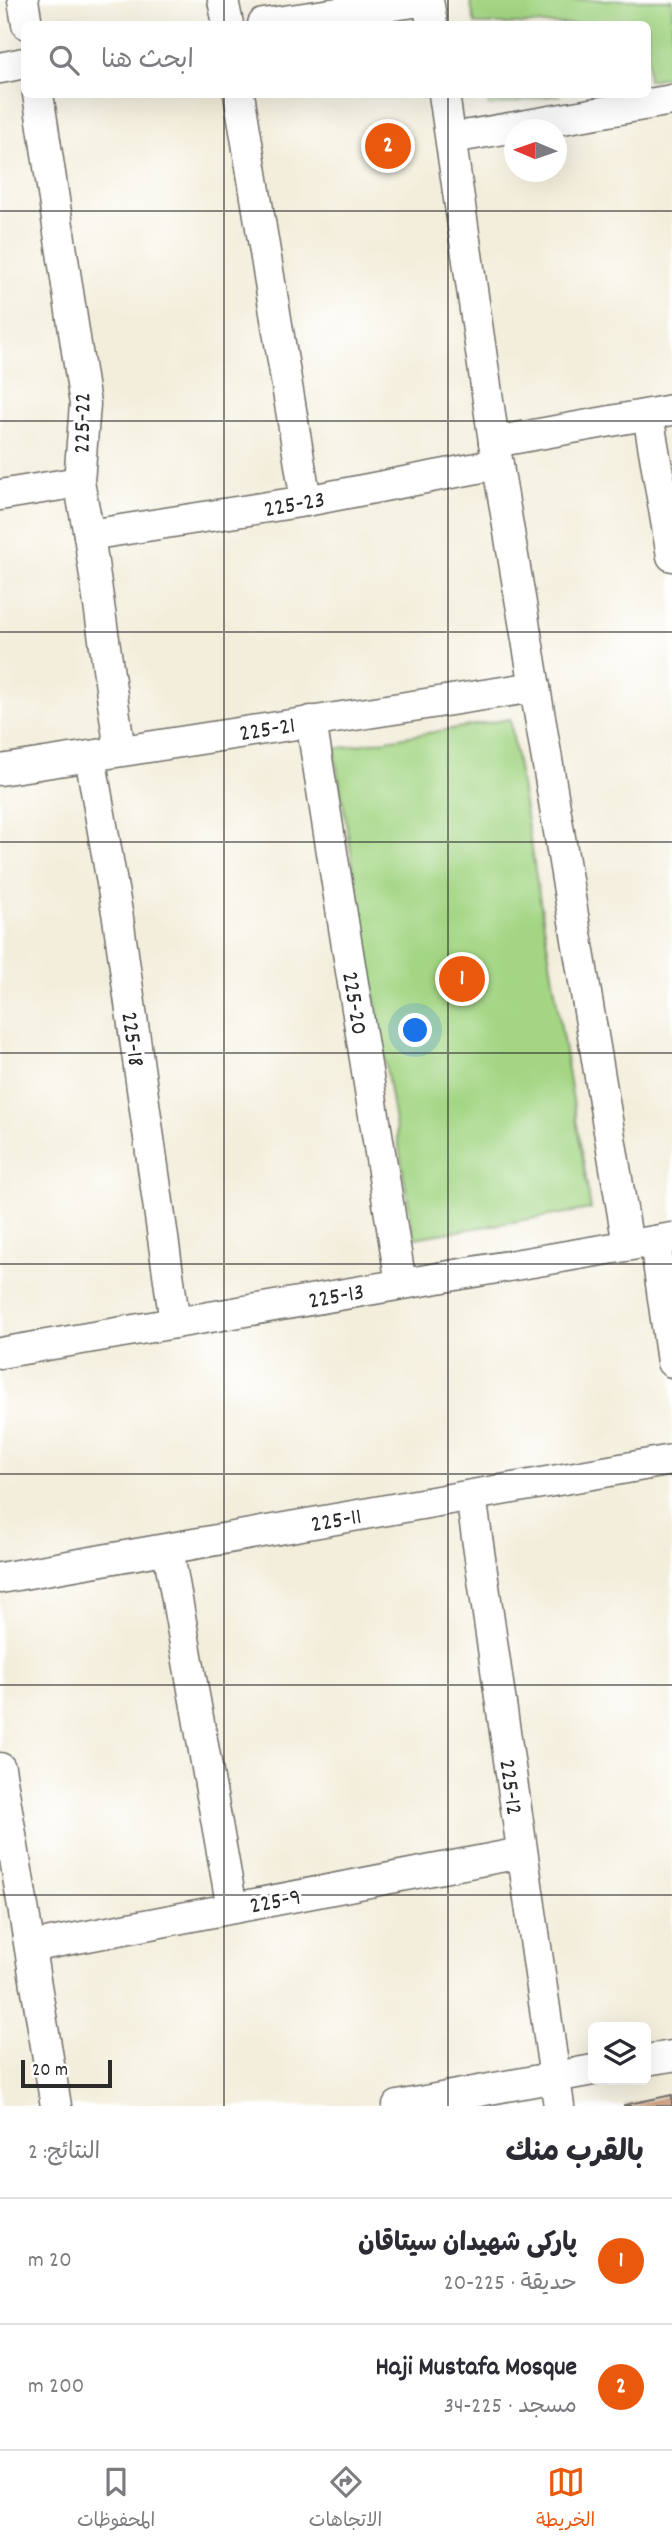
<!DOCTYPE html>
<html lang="ar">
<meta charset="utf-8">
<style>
:root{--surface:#fff;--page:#f7f7f7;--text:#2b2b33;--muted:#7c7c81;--line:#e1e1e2;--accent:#ea580c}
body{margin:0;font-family:Dekko,"Playpen Sans Arabic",sans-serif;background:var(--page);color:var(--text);direction:rtl}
.controls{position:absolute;right:21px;bottom:21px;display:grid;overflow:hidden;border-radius:10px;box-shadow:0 7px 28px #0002}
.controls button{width:63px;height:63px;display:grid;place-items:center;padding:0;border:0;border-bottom:2px solid var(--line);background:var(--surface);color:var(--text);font:35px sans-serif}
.compass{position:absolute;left:504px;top:119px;width:63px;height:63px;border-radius:50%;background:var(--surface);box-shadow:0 7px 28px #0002;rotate:272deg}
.scale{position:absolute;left:21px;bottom:18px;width:91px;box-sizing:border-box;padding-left:7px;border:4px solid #2b2b2b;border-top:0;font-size:19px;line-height:24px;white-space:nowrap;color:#2b2b2b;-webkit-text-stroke:5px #fff;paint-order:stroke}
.you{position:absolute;left:416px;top:1031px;width:24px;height:24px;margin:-18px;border:5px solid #fff;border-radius:50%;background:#1a73e8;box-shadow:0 0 0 10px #1a73e833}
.badge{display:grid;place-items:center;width:46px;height:46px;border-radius:50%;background:var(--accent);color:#fff;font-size:23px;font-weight:700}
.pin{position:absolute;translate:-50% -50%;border:4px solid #fff;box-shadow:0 2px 7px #0006}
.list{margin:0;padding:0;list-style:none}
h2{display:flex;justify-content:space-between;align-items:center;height:91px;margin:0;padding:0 28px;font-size:30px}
h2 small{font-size:23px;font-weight:400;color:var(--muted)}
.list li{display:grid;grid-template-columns:46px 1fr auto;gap:21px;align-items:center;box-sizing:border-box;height:126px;padding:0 28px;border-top:2px solid var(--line)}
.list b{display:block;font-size:26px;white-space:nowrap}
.list p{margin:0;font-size:23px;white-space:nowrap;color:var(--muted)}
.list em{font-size:23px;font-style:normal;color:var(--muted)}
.icon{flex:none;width:38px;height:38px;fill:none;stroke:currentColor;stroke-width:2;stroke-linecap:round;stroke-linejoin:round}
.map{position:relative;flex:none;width:672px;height:2106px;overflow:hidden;direction:ltr}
.search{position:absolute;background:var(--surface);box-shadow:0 7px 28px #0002;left:21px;right:21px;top:21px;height:77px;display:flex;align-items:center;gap:18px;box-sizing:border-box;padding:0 24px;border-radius:10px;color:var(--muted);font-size:26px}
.sheet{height:343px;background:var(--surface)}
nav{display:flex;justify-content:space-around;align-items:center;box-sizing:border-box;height:98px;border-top:2px solid var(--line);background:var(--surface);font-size:19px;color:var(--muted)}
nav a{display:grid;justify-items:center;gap:4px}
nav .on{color:var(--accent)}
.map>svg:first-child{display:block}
</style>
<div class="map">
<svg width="672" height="2106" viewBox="0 0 672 2106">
<rect width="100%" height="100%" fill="#fff"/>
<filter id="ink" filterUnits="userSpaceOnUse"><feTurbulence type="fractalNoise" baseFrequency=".0143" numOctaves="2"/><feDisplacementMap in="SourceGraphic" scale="14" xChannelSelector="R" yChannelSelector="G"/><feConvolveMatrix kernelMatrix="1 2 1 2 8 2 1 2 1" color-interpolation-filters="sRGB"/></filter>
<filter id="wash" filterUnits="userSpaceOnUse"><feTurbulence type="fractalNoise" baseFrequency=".00686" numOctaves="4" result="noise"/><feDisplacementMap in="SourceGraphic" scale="28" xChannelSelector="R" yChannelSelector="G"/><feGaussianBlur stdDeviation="1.57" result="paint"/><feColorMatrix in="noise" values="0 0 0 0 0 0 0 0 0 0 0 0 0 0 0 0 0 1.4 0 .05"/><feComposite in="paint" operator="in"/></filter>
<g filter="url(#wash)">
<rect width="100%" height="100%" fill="#f3eedb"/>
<g fill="#a3d583" stroke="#678057" stroke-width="2">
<polygon points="470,0 672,0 672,76 648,80 648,24 475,24"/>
<polygon points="486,95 486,94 561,95 489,106"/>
<polygon points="510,719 591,1209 414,1238 334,749"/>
</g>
<g id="blocks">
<polygon fill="#ca9f80" points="672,2095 672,2106 624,2106 624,2105"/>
</g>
</g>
<g filter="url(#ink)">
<use href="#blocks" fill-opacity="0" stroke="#716f69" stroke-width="2"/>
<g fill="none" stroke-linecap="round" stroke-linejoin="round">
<defs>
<g id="street">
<polyline points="23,0 27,24"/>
<polyline points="223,0 228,24"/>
<polyline points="263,24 428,0 432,24"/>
<polyline points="0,68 24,63"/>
<polyline points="38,94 85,404 79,482 89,535 120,751"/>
<polyline points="239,94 306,501"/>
<polyline points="444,94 494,442 628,1245"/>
<polyline points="452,138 672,100"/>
<polyline points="648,415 672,556"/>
<polyline points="494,442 672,410"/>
<polyline points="0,495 79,482"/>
<polyline points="89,535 306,501 498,464"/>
<polyline points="311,721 401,1284"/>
<polyline points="90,756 118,918 175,1323"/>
<polyline points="0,770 535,687"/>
<polyline points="655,1241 672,1362"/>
<polyline points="0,1353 672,1238"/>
<polyline points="471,1496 559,2106"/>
<polyline points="168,1549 232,1908"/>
<polyline points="0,1578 672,1460"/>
<polyline points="0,1768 56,2106"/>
<polyline points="30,1947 521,1853"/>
<polyline points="646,2060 672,2056"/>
<polyline points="398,2106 593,2070"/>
</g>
</defs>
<use href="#street" stroke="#716f69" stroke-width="33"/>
<use href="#street" stroke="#fff" stroke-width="30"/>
</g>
</g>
<path fill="none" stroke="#2b2b2b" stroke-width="2" stroke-opacity="0.55" d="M224,0V24M448,0V24M224,94V2106M448,94V2106M0,211H672M0,421H672M0,632H672M0,842H672M0,1053H672M0,1264H672M0,1474H672M0,1685H672M0,1895H672"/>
<g text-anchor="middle" stroke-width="6" stroke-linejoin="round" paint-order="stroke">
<g font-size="24" fill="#2b2b2b" stroke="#fff">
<text transform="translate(81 423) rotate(-89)" y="8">225-22</text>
<text transform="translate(294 503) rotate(-10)" y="8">225-23</text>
<text transform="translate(267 728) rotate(-9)" y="8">225-21</text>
<text transform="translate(356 1003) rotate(81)" y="8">225-20</text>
<text transform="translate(134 1039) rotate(82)" y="8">225-18</text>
<text transform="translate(336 1295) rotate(-10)" y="8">225-13</text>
<text transform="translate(336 1519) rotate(-10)" y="8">225-11</text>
<text transform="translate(512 1787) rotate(82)" y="8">225-12</text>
<text transform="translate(275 1900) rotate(-11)" y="8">225-9</text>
</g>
</g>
</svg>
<div class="controls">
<button><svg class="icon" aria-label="layers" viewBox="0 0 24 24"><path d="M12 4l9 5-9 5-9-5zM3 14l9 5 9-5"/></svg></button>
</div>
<svg class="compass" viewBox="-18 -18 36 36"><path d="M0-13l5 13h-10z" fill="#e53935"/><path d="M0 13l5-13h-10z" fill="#7c7c81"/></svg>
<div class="scale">20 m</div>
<div class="you"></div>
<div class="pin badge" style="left:462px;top:979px">1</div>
<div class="pin badge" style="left:388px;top:146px">2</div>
<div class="search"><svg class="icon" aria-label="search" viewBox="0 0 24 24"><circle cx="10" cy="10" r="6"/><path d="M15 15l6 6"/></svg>ابحث هنا</div>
</div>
<section class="sheet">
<h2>بالقرب منك<small>النتائج: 2</small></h2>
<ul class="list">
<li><span class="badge">1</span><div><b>پارکی شهیدان سیتاقان</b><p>حديقة · 225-20</p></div><em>20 m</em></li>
<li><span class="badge">2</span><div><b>Haji Mustafa Mosque</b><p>مسجد · 225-34</p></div><em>200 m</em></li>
</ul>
</section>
<nav>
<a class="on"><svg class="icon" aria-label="map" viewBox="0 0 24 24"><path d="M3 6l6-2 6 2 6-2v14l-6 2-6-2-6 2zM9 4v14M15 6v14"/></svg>الخريطة</a>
<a><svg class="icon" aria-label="directions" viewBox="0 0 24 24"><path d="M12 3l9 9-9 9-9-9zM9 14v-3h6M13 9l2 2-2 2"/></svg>الاتجاهات</a>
<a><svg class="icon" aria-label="saved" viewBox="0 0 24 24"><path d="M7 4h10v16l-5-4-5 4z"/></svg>المحفوظات</a>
</nav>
